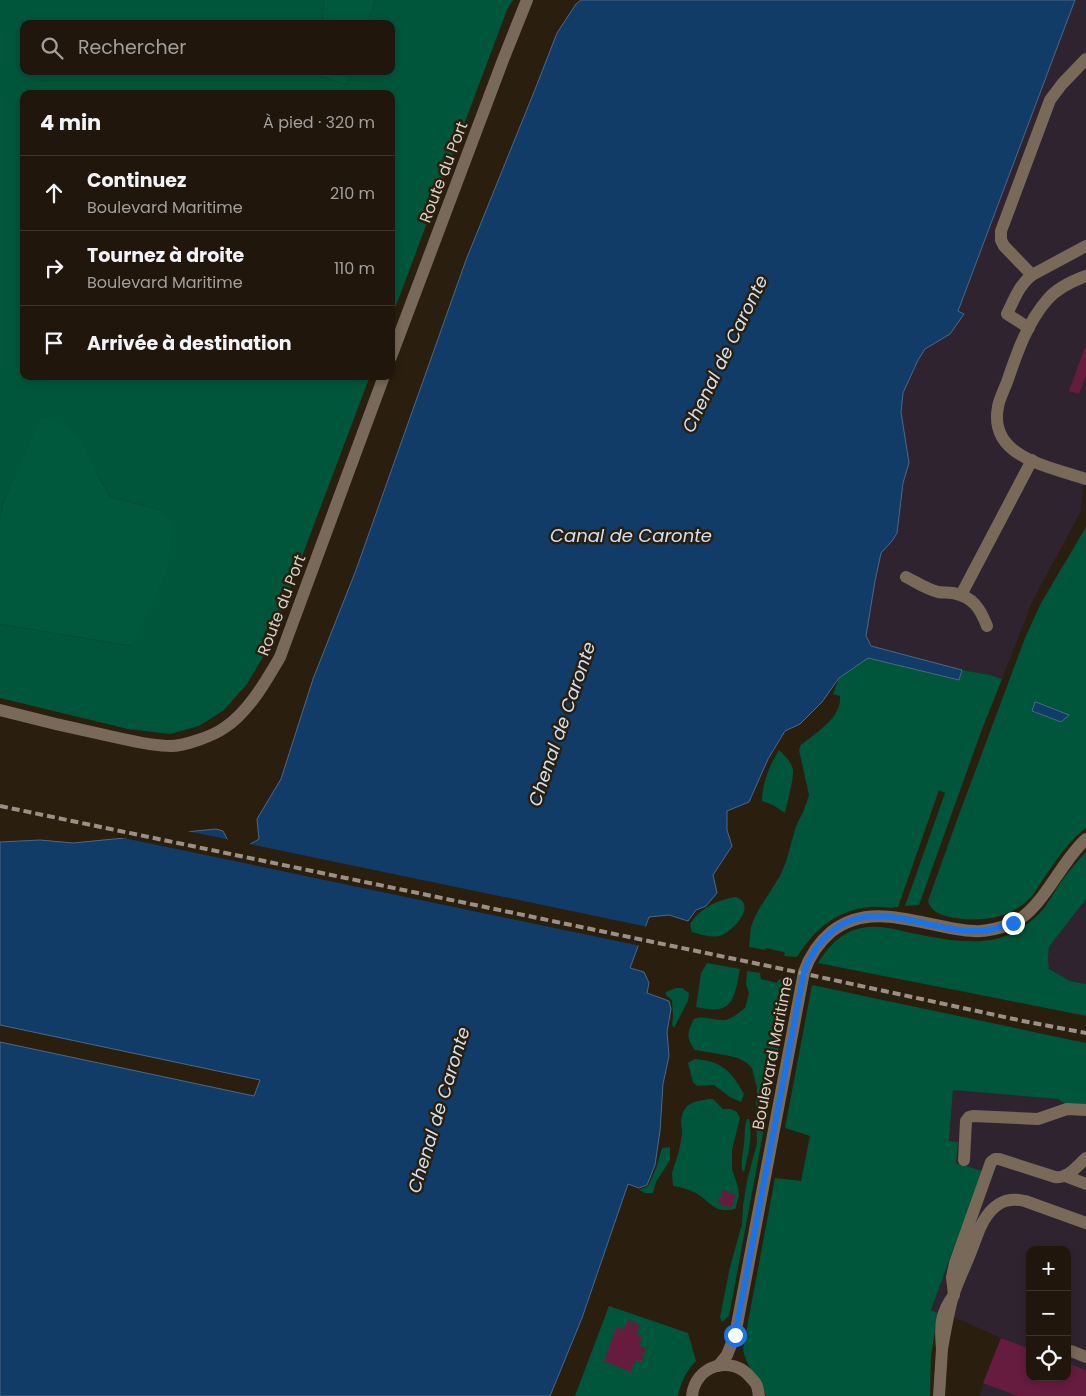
<!DOCTYPE html>
<html lang="fr">
<meta charset="utf-8">
<style>
:root{--surface:#20160b;--page:#2d2319;--text:#f1f3f6;--muted:#a29f9d;--line:#3d352c}
body{margin:0;font-family:Poppins,sans-serif;background:var(--page);color:var(--text)}
.controls{position:absolute;right:15px;bottom:15px;display:grid;overflow:hidden;border-radius:10px;box-shadow:0 2px 8px #0003}
.controls button{width:45px;height:45px;display:grid;place-items:center;padding:0;border:0;border-bottom:1px solid var(--line);background:var(--surface);color:var(--text);font:25px sans-serif}
.stop{position:absolute;width:15px;height:15px;margin:-11px;border:4px solid #1a73e8;border-radius:50%;background:#fff}
.stop.end{background:#1a73e8;border-color:#fff;box-shadow:0 1px 5px #0008}
.list{margin:0;padding:0;list-style:none}
h2{display:flex;justify-content:space-between;align-items:center;height:65px;margin:0;padding:0 20px;font-size:21px}
h2 small{font-size:16px;font-weight:400;color:var(--muted)}
.list li{display:grid;grid-template-columns:32px 1fr auto;gap:15px;align-items:center;box-sizing:border-box;height:75px;padding:0 20px;border-top:1px solid var(--line)}
.list b{display:block;font-size:19px;white-space:nowrap}
.list p{margin:0;font-size:16px;white-space:nowrap;color:var(--muted)}
.list em{font-size:16px;font-style:normal;color:var(--muted)}
.icon{flex:none;width:28px;height:28px;fill:none;stroke:currentColor;stroke-width:2;stroke-linecap:round;stroke-linejoin:round}
.map{position:relative;flex:none;width:1086px;height:1396px;overflow:hidden}
.search{position:absolute;background:var(--surface);box-shadow:0 2px 8px #0003;left:20px;top:20px;width:375px;height:55px;display:flex;align-items:center;gap:12px;box-sizing:border-box;padding:0 18px;border-radius:10px;color:var(--muted);font-size:19px}
.panel{position:absolute;background:var(--surface);box-shadow:0 2px 8px #0003;left:20px;top:90px;width:375px;height:290px;border-radius:10px}
.map>svg:first-child{display:block}
</style>
<div class="map">
<svg width="1086" height="1396" viewBox="0 0 1086 1396">
<rect width="100%" height="100%" fill="#2a1e0f"/>
<g fill="#2f2330" fill-rule="evenodd">
<polygon points="1075,0 1086,0 1086,480 1083,487 1081,511 1033,600 1002,679 990,675 962,670 871,646 866,636 875,581 881,553 892,541 897,533 903,483 909,464 901,412 903,393 918,360 925,349 950,334 963,314 958,311"/>
<polygon points="1086,899 1086,984 1070,981 1049,969 1048,958 1049,947"/>
<path d="M953,1089L1058,1099L1064,1103L1086,1105V1396H979L1001,1338L965,1322L931,1310L982,1172L955,1163L958,1142L949,1141ZM1030,1250H1067V1377H1030Z"/>
</g>
<g fill="#00563a">
<polygon points="0,0 324,0 322,24 24,24 24,71 319,71 319,76 347,85 352,71 391,71 391,24 368,24 375,0 513,0 507,10 391,319 391,94 24,94 24,376 370,376 266,652 247,684 224,710 199,726 170,734 128,729 0,698 0,624 132,646 161,510 110,497 97,474 43,416 4,500 0,519"/>
<path d="M1086,527V828C1067,842 1055,862 1042,881C1037,888 1034,895 1028,900C1008,919 981,922 955,918C944,916 931,913 928,901L957,820L1025,638L1041,603Z"/>
<path d="M867,658L959,680L962,670L990,675L1002,679L981,732L919,905L905,906L945,793L939,790L898,907C888,909 880,906 871,907C836,910 815,929 797,957L784,956L785,953L783,952L766,948L765,950L749,947L751,927L754,919L759,909L780,876L786,862L796,826L804,810L809,795L799,750L801,745C816,732 842,718 840,696L833,694L839,678Z"/>
<path d="M779,750C784,755 792,762 793,770C794,778 787,805 785,813L773,805L762,801C762,783 770,765 779,750Z"/>
<path d="M1086,852V899L1049,947L1048,958L1049,969L1070,981L1086,984V1016C997,998 907,981 818,963C828,947 841,932 861,928C876,925 892,928 906,932C937,938 978,948 1008,935C1019,931 1032,921 1040,913C1048,904 1054,892 1061,882C1069,871 1077,861 1086,852Z"/>
<path d="M736,897C758,905 732,933 719,936C710,938 700,934 692,932L690,924C701,907 717,900 736,897Z"/>
<path d="M707,963L740,969C734,1000 733,1016 696,1007L701,973Z"/>
<path d="M747,971L760,973L761,979L777,983L779,979L790,981L773,1080L729,1316L722,1322L720,1317L730,1267L742,1224L743,1206L747,1181L757,1143L756,1106L757,1088L752,1068L747,1063L738,1058L725,1055L695,1050C686,1037 687,1033 694,1019C704,1015 712,1020 723,1020C732,1020 738,1013 745,1008L749,993L746,984Z"/>
<path d="M812,985L1086,1043V1105L1064,1103L1058,1099L953,1090L949,1141L958,1142L956,1163L982,1171L931,1310L938,1313L931,1356L930,1396H766C759,1380 746,1367 743,1349L775,1178L801,1181L810,1136L785,1128Z"/>
<polygon points="676,988 682,988 689,993 688,1001 674,1028 672,1025 673,1016 672,1000 666,995 666,992"/>
<path d="M695,1059C722,1061 731,1071 744,1094L741,1102L730,1097L714,1085L697,1086L693,1082L688,1063Z"/>
<path d="M708,1099H713L723,1109H731L737,1112L740,1118L732,1150V1169L738,1187L739,1196L735,1209C714,1214 711,1202 696,1193C689,1190 681,1187 673,1186L672,1173L679,1151L682,1134L681,1119L683,1112L687,1106L694,1102Z"/>
<path d="M747,1119H749C753,1137 748,1155 744,1172L742,1170C741,1161 743,1153 744,1144C745,1135 744,1128 747,1119Z"/>
<polygon points="670,1147 670,1160 656,1182 653,1193 645,1193 639,1190 648,1186 657,1166 662,1148"/>
<path d="M609,1306L688,1333L696,1361C686,1371 681,1382 678,1396H575Z"/>
</g>
<g fill="#00593c">
<polygon points="324,0 375,0 368,24 322,24"/>
<polygon points="319,71 352,71 347,85 319,76"/>
<polygon points="42,416 68,426 80,439 97,474 110,497 161,510 173,525 167,571 132,646 0,624 0,519 4,500"/>
</g>
<g fill="#113c68" stroke="#4d6884">
<polygon points="581,0 1075,0 958,311 964,314 950,334 925,349 918,360 903,393 901,412 909,463 903,483 897,533 892,541 881,553 875,581 866,636 871,646 962,670 959,680 868,658 839,678 822,702 800,724 785,731 768,759 749,802 727,811 727,830 732,846 713,875 717,893 706,906 696,910 688,921 669,915 649,917 630,968 644,972 649,983 647,993 669,1001 671,1009 667,1032 669,1056 663,1084 660,1131 655,1165 647,1185 639,1188 628,1184 582,1318 550,1396 0,1396 0,1042 254,1096 260,1080 0,1025 0,842 40,840 73,843 216,829 223,831 232,848 247,846 259,839 257,819 281,779 313,679 356,570 466,260 536,87 557,33 576,4"/>
<polygon points="1035,702 1036,702 1069,715 1061,722 1032,711"/>
</g>
<polygon fill="#2a1e0f" points="182,830 231,840 233,845 245,843 648,927 641,946 119,837"/>
<g fill="#661c3f">
<polygon points="1085,347 1086,348 1086,375 1079,394 1069,391"/>
<polygon points="723,1190 736,1195 731,1208 718,1203"/>
<polygon points="628,1320 640,1325 636,1334 642,1336 639,1346 646,1348 641,1362 635,1360 631,1372 604,1361 616,1327 624,1329"/>
<polygon points="1001,1338 1030,1349 1030,1377 1067,1377 1067,1363 1086,1370 1086,1396 1018,1396 983,1383"/>
</g>
<g fill="none" stroke-linecap="round" stroke-linejoin="round">
<g stroke="#786958" stroke-width="12">
<polyline points="1032,275 1004,246 1001,240 1001,231 1050,100 1062,84 1086,59"/>
<path d="M1086,276C1072,281 1057,288 1047,300C1027,323 1017,353 1007,382C1004,390 999,399 998,407C996,417 997,428 1002,437C1016,462 1060,470 1086,479"/>
<path d="M1029,328L1007,314C1014,300 1019,285 1032,275L1086,246"/>
<polyline points="391,357 503,60 527,0"/>
<path d="M906,577C916,582 926,589 938,592C943,593 948,592 953,593C973,597 980,608 987,626"/>
<polyline points="961,595 1032,460"/>
<path d="M0,710C38,720 76,729 114,737C132,741 152,746 171,746C184,746 213,736 224,728C248,713 266,681 280,657L384,376"/>
<path d="M1086,1158C1077,1166 1068,1179 1055,1177L999,1159H995L991,1162L955,1263L952,1277L954,1295C940,1313 940,1327 942,1349C945,1332 948,1314 953,1296C958,1280 966,1265 972,1249C978,1233 983,1214 999,1204C1007,1199 1016,1199 1025,1201L1086,1223"/>
<polyline points="964,1160 966,1121 969,1117 973,1116 1038,1119 1067,1109 1086,1110"/>
<polyline points="1065,1176 1086,1184"/>
<polyline points="1071,1351 1086,1357"/>
<path d="M718,1366L727,1355L735,1335L804,972C810,955 818,943 831,932C873,898 928,929 974,931C987,932 1000,928 1011,924C1043,910 1060,862 1086,839"/>
<path d="M692,1396C695,1365 732,1354 751,1378C753,1380 755,1382 756,1384C758,1387 758,1392 759,1396"/>
<polyline points="939,1396 942,1349"/>
</g>
<polyline stroke="#9a9085" stroke-width="4" stroke-dasharray="8 4" stroke-linecap="butt" points="0,806 778,968 1023,1021 1086,1033"/>
</g>
<g fill="none" stroke-linecap="round" stroke-linejoin="round">
<path stroke="#1a73e8" stroke-width="6" d="M735,1335L804,972C810,955 818,943 832,931C875,897 928,932 976,931C989,931 1001,927 1013,923"/>
</g>
<g text-anchor="middle" stroke-width="5" stroke-linejoin="round" paint-order="stroke">
<g font-size="16" fill="#d9d0c7" stroke="#2a1e0f">
<text transform="translate(443 172) rotate(-69)" y="6">Route du Port</text>
<text transform="translate(281 605) rotate(-69)" y="6">Route du Port</text>
<text transform="translate(772 1053) rotate(-79)" y="6">Boulevard Maritime</text>
</g>
<g font-size="18" font-style="italic" fill="#d1e0f1" stroke="#2a1e0f">
<text transform="translate(725 354) rotate(-64)" y="6">Chenal de Caronte</text>
<text x="631" y="542">Canal de Caronte</text>
<text transform="translate(562 724) rotate(-71)" y="6">Chenal de Caronte</text>
<text transform="translate(439 1110) rotate(-73)" y="6">Chenal de Caronte</text>
</g>
</g>
</svg>
<div class="controls">
<button>+</button>
<button>−</button>
<button><svg class="icon" aria-label="locate" viewBox="0 0 24 24"><circle cx="12" cy="12" r="6"/><path d="M12 2v4M12 18v4M2 12h4M18 12h4"/></svg></button>
</div>
<div class="stop" style="left:735px;top:1335px"></div>
<div class="stop end" style="left:1013px;top:923px"></div>
<div class="search"><svg class="icon" aria-label="search" viewBox="0 0 24 24"><circle cx="10" cy="10" r="6"/><path d="M15 15l6 6"/></svg>Rechercher</div>
<section class="panel">
<h2>4 min<small>À pied · 320 m</small></h2>
<ul class="list">
<li><svg class="icon" aria-label="ahead" viewBox="0 0 24 24"><path d="M12 20V5M6 11l6-6 6 6"/></svg><div><b>Continuez</b><p>Boulevard Maritime</p></div><em>210 m</em></li>
<li><svg class="icon" aria-label="right" viewBox="0 0 24 24"><path d="M7 20v-9h11M14 6l5 5-5 5"/></svg><div><b>Tournez à droite</b><p>Boulevard Maritime</p></div><em>110 m</em></li>
<li><svg class="icon" aria-label="arrive" viewBox="0 0 24 24"><path d="M6 21V4h12l-3 4 3 4H6"/></svg><div><b>Arrivée à destination</b></div></li>
</ul>
</section>
</div>
